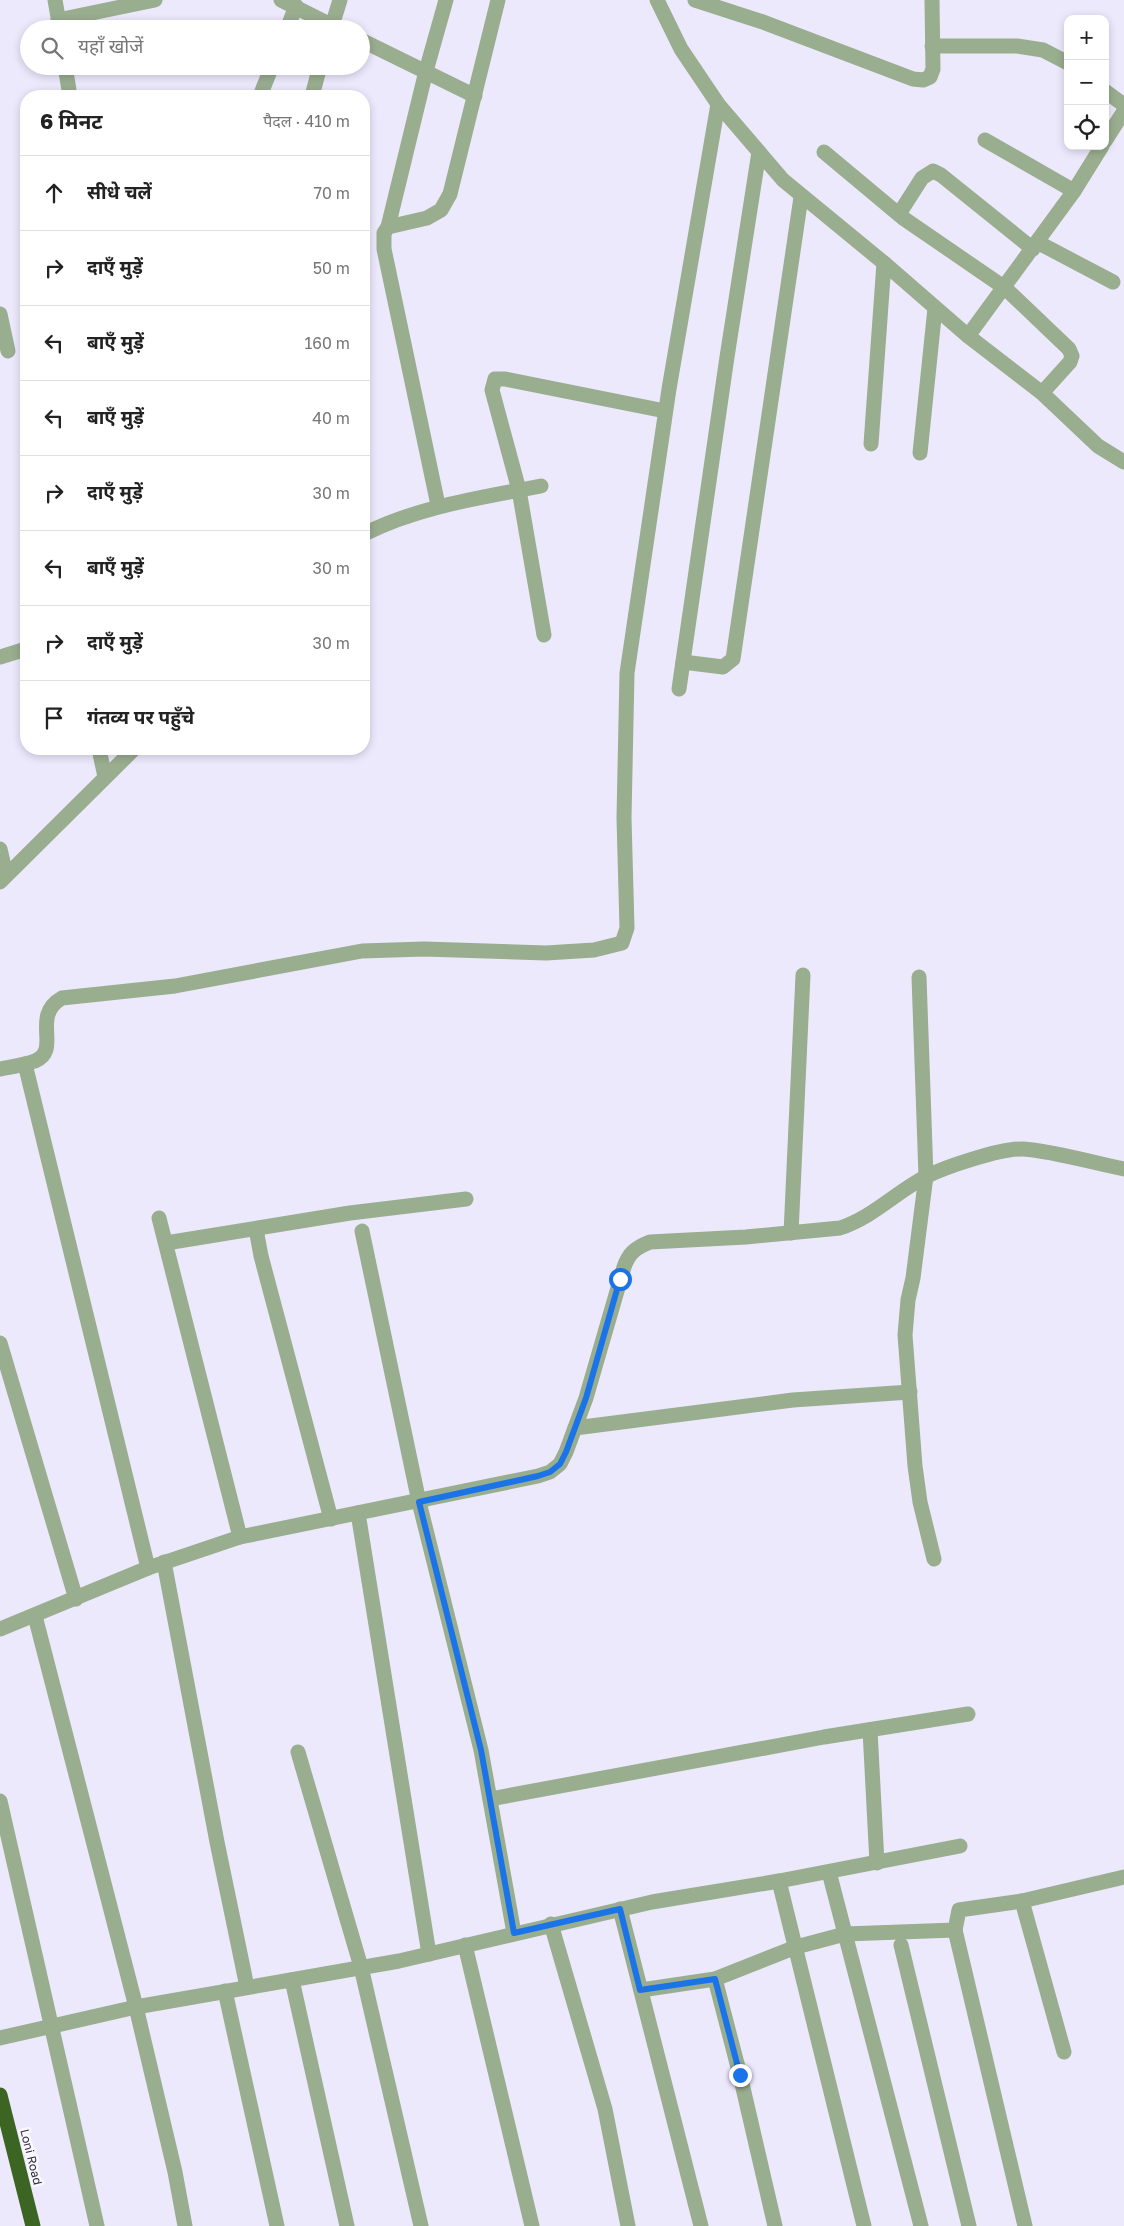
<!DOCTYPE html>
<html lang="hi">
<meta charset="utf-8">
<style>
:root{--surface:#fff;--page:#f2f2f2;--text:#222;--muted:#767676;--line:#e0e0e0}
body{margin:0;font-family:"Golos Text","Noto Sans Devanagari",sans-serif;background:var(--page);color:var(--text)}
.controls{position:absolute;right:15px;top:15px;display:grid;overflow:hidden;border-radius:10px;box-shadow:0 2px 8px #0003}
.controls button{width:45px;height:45px;display:grid;place-items:center;padding:0;border:0;border-bottom:1px solid var(--line);background:var(--surface);color:var(--text);font:25px sans-serif}
.stop{position:absolute;width:15px;height:15px;margin:-11px;border:4px solid #1a73e8;border-radius:50%;background:#fff}
.stop.end{background:#1a73e8;border-color:#fff;box-shadow:0 1px 5px #0008}
.list{margin:0;padding:0;list-style:none}
h2{display:flex;justify-content:space-between;align-items:center;height:65px;margin:0;padding:0 20px;font-size:21px}
h2 small{font-size:16px;font-weight:400;color:var(--muted)}
.list li{display:grid;grid-template-columns:32px 1fr auto;gap:15px;align-items:center;box-sizing:border-box;height:75px;padding:0 20px;border-top:1px solid var(--line)}
.list b{display:block;font-size:19px;white-space:nowrap}
.list em{font-size:16px;font-style:normal;color:var(--muted)}
.icon{flex:none;width:28px;height:28px;fill:none;stroke:currentColor;stroke-width:2;stroke-linecap:round;stroke-linejoin:round}
.map{position:relative;flex:none;width:1124px;height:2226px;overflow:hidden}
.search{position:absolute;background:var(--surface);box-shadow:0 2px 8px #0003;left:20px;top:20px;width:350px;height:55px;display:flex;align-items:center;gap:12px;box-sizing:border-box;padding:0 18px;border-radius:28px;color:var(--muted);font-size:19px}
.panel{position:absolute;background:var(--surface);box-shadow:0 2px 8px #0003;left:20px;top:90px;width:350px;height:665px;border-radius:20px}
.map>svg:first-child{display:block}
</style>
<div class="map">
<svg width="1124" height="2226" viewBox="0 0 1124 2226">
<rect width="100%" height="100%" fill="#ece9fd"/>
<g fill="none" stroke-linecap="round" stroke-linejoin="round">
<g stroke="#99ad8f" stroke-width="15">
<polyline points="55,0 60,29"/>
<polyline points="281,0 339,29"/>
<polyline points="657,0 681,49 718,104 783,180 884,263 968,336 1042,393 1098,446 1124,462"/>
<polyline points="695,0 763,22 913,79 923,80 930,77 933,69 932,0"/>
<polyline points="58,20 155,0"/>
<polyline points="287,29 296,6"/>
<polyline points="331,29 340,0"/>
<polyline points="361,40 475,96"/>
<polyline points="932,46 1017,46 1043,50 1068,63"/>
<polyline points="65,66 70,96"/>
<polyline points="1105,91 1124,105"/>
<polyline points="260,96 272,66"/>
<polyline points="312,96 320,66"/>
<polyline points="985,140 1074,191"/>
<polyline points="1105,141 1124,111"/>
<polyline points="824,152 903,218 1005,288 1069,349 1072,356 1070,362 1042,393"/>
<polyline points="899,214 922,178 933,171 941,175 1033,249"/>
<polyline points="388,227 426,71 446,0"/>
<polyline points="1037,242 1113,282"/>
<polyline points="0,314 8,351"/>
<polyline points="968,336 1074,191 1102,146"/>
<polyline points="871,444 884,263"/>
<polyline points="920,453 935,308"/>
<polyline points="438,505 384,249 384,233 388,227 427,218 441,210 450,194 498,0"/>
<path d="M364,534C420,506 480,498 541,486"/>
<polyline points="544,635 519,490 492,390 495,379 505,379 665,411"/>
<polyline points="0,657 26,649"/>
<polyline points="683,662 723,667 733,659 801,197"/>
<polyline points="679,689 727,357 759,152"/>
<polyline points="99,749 105,777"/>
<polyline points="0,849 6,875"/>
<polyline points="0,882 134,749"/>
<polyline points="919,977 926,1176 913,1278 908,1300 905,1335 915,1466 920,1502 934,1559"/>
<polyline points="25,1064 148,1568"/>
<path d="M0,1069C11,1067 24,1065 35,1061C62,1050 30,1016 62,998L175,986L362,951L424,949L546,953L594,950L622,943L627,928L624,818L627,673L669,389L718,104"/>
<polyline points="159,1218 240,1537"/>
<polyline points="256,1229 261,1256 331,1519"/>
<polyline points="362,1231 419,1502 481,1750 514,1933"/>
<polyline points="791,1233 803,975"/>
<polyline points="166,1243 350,1213 466,1199"/>
<polyline points="0,1343 76,1599"/>
<polyline points="575,1428 793,1400 910,1392"/>
<polyline points="358,1513 429,1954"/>
<polyline points="164,1562 217,1842 247,1987"/>
<polyline points="35,1616 136,2007 175,2172 185,2226"/>
<path d="M0,1629L148,1568L240,1537L538,1476L550,1472L560,1464L566,1452L586,1398L624,1267C629,1253 635,1248 650,1242L746,1237L840,1228C873,1217 895,1193 925,1177C945,1167 1001,1148 1023,1149C1053,1151 1094,1163 1124,1169"/>
<polyline points="870,1730 877,1863"/>
<polyline points="298,1752 361,1967 421,2226"/>
<polyline points="490,1799 824,1737 968,1714"/>
<polyline points="0,1801 97,2226"/>
<polyline points="829,1872 921,2226"/>
<polyline points="779,1881 864,2226"/>
<polyline points="1022,1901 1064,2052"/>
<polyline points="620,1909 701,2226"/>
<polyline points="551,1924 605,2109 628,2226"/>
<polyline points="955,1930 1025,2226"/>
<polyline points="465,1945 532,2226"/>
<polyline points="901,1945 969,2226"/>
<polyline points="715,1979 740,2075 775,2226"/>
<polyline points="292,1980 347,2226"/>
<polyline points="641,1990 715,1979 796,1947 845,1934 955,1930 959,1910 1022,1901 1124,1877"/>
<polyline points="225,1991 277,2226"/>
<polyline points="0,2038 136,2007 399,1961 652,1902 779,1881 960,1846"/>
</g>
<polyline stroke="#3c6422" stroke-width="15" points="0,2095 33,2226"/>
</g>
<g fill="none" stroke-linecap="round" stroke-linejoin="round">
<polyline stroke="#1a73e8" stroke-width="6" points="620,1279 586,1398 566,1452 560,1464 550,1472 538,1476 419,1502 481,1750 514,1933 620,1909 640,1990 715,1979 740,2075"/>
</g>
<g text-anchor="middle" stroke-width="5" stroke-linejoin="round" paint-order="stroke">
<g font-size="12" fill="#302d3a" stroke="#f9f8ff">
<text transform="translate(31 2157) rotate(76)" y="4">Loni Road</text>
</g>
</g>
</svg>
<div class="controls">
<button>+</button>
<button>−</button>
<button><svg class="icon" aria-label="locate" viewBox="0 0 24 24"><circle cx="12" cy="12" r="6"/><path d="M12 2v4M12 18v4M2 12h4M18 12h4"/></svg></button>
</div>
<div class="stop" style="left:620px;top:1279px"></div>
<div class="stop end" style="left:740px;top:2075px"></div>
<div class="search"><svg class="icon" aria-label="search" viewBox="0 0 24 24"><circle cx="10" cy="10" r="6"/><path d="M15 15l6 6"/></svg>यहाँ खोजें</div>
<section class="panel">
<h2>6 मिनट<small>पैदल · 410 m</small></h2>
<ul class="list">
<li><svg class="icon" aria-label="ahead" viewBox="0 0 24 24"><path d="M12 20V5M6 11l6-6 6 6"/></svg><div><b>सीधे चलें</b></div><em>70 m</em></li>
<li><svg class="icon" aria-label="right" viewBox="0 0 24 24"><path d="M7 20v-9h11M14 6l5 5-5 5"/></svg><div><b>दाएँ मुड़ें</b></div><em>50 m</em></li>
<li><svg class="icon" aria-label="left" viewBox="0 0 24 24"><path d="M17 20v-9H6M10 6l-5 5 5 5"/></svg><div><b>बाएँ मुड़ें</b></div><em>160 m</em></li>
<li><svg class="icon" aria-label="left" viewBox="0 0 24 24"><path d="M17 20v-9H6M10 6l-5 5 5 5"/></svg><div><b>बाएँ मुड़ें</b></div><em>40 m</em></li>
<li><svg class="icon" aria-label="right" viewBox="0 0 24 24"><path d="M7 20v-9h11M14 6l5 5-5 5"/></svg><div><b>दाएँ मुड़ें</b></div><em>30 m</em></li>
<li><svg class="icon" aria-label="left" viewBox="0 0 24 24"><path d="M17 20v-9H6M10 6l-5 5 5 5"/></svg><div><b>बाएँ मुड़ें</b></div><em>30 m</em></li>
<li><svg class="icon" aria-label="right" viewBox="0 0 24 24"><path d="M7 20v-9h11M14 6l5 5-5 5"/></svg><div><b>दाएँ मुड़ें</b></div><em>30 m</em></li>
<li><svg class="icon" aria-label="arrive" viewBox="0 0 24 24"><path d="M6 21V4h12l-3 4 3 4H6"/></svg><div><b>गंतव्य पर पहुँचे</b></div></li>
</ul>
</section>
</div>
